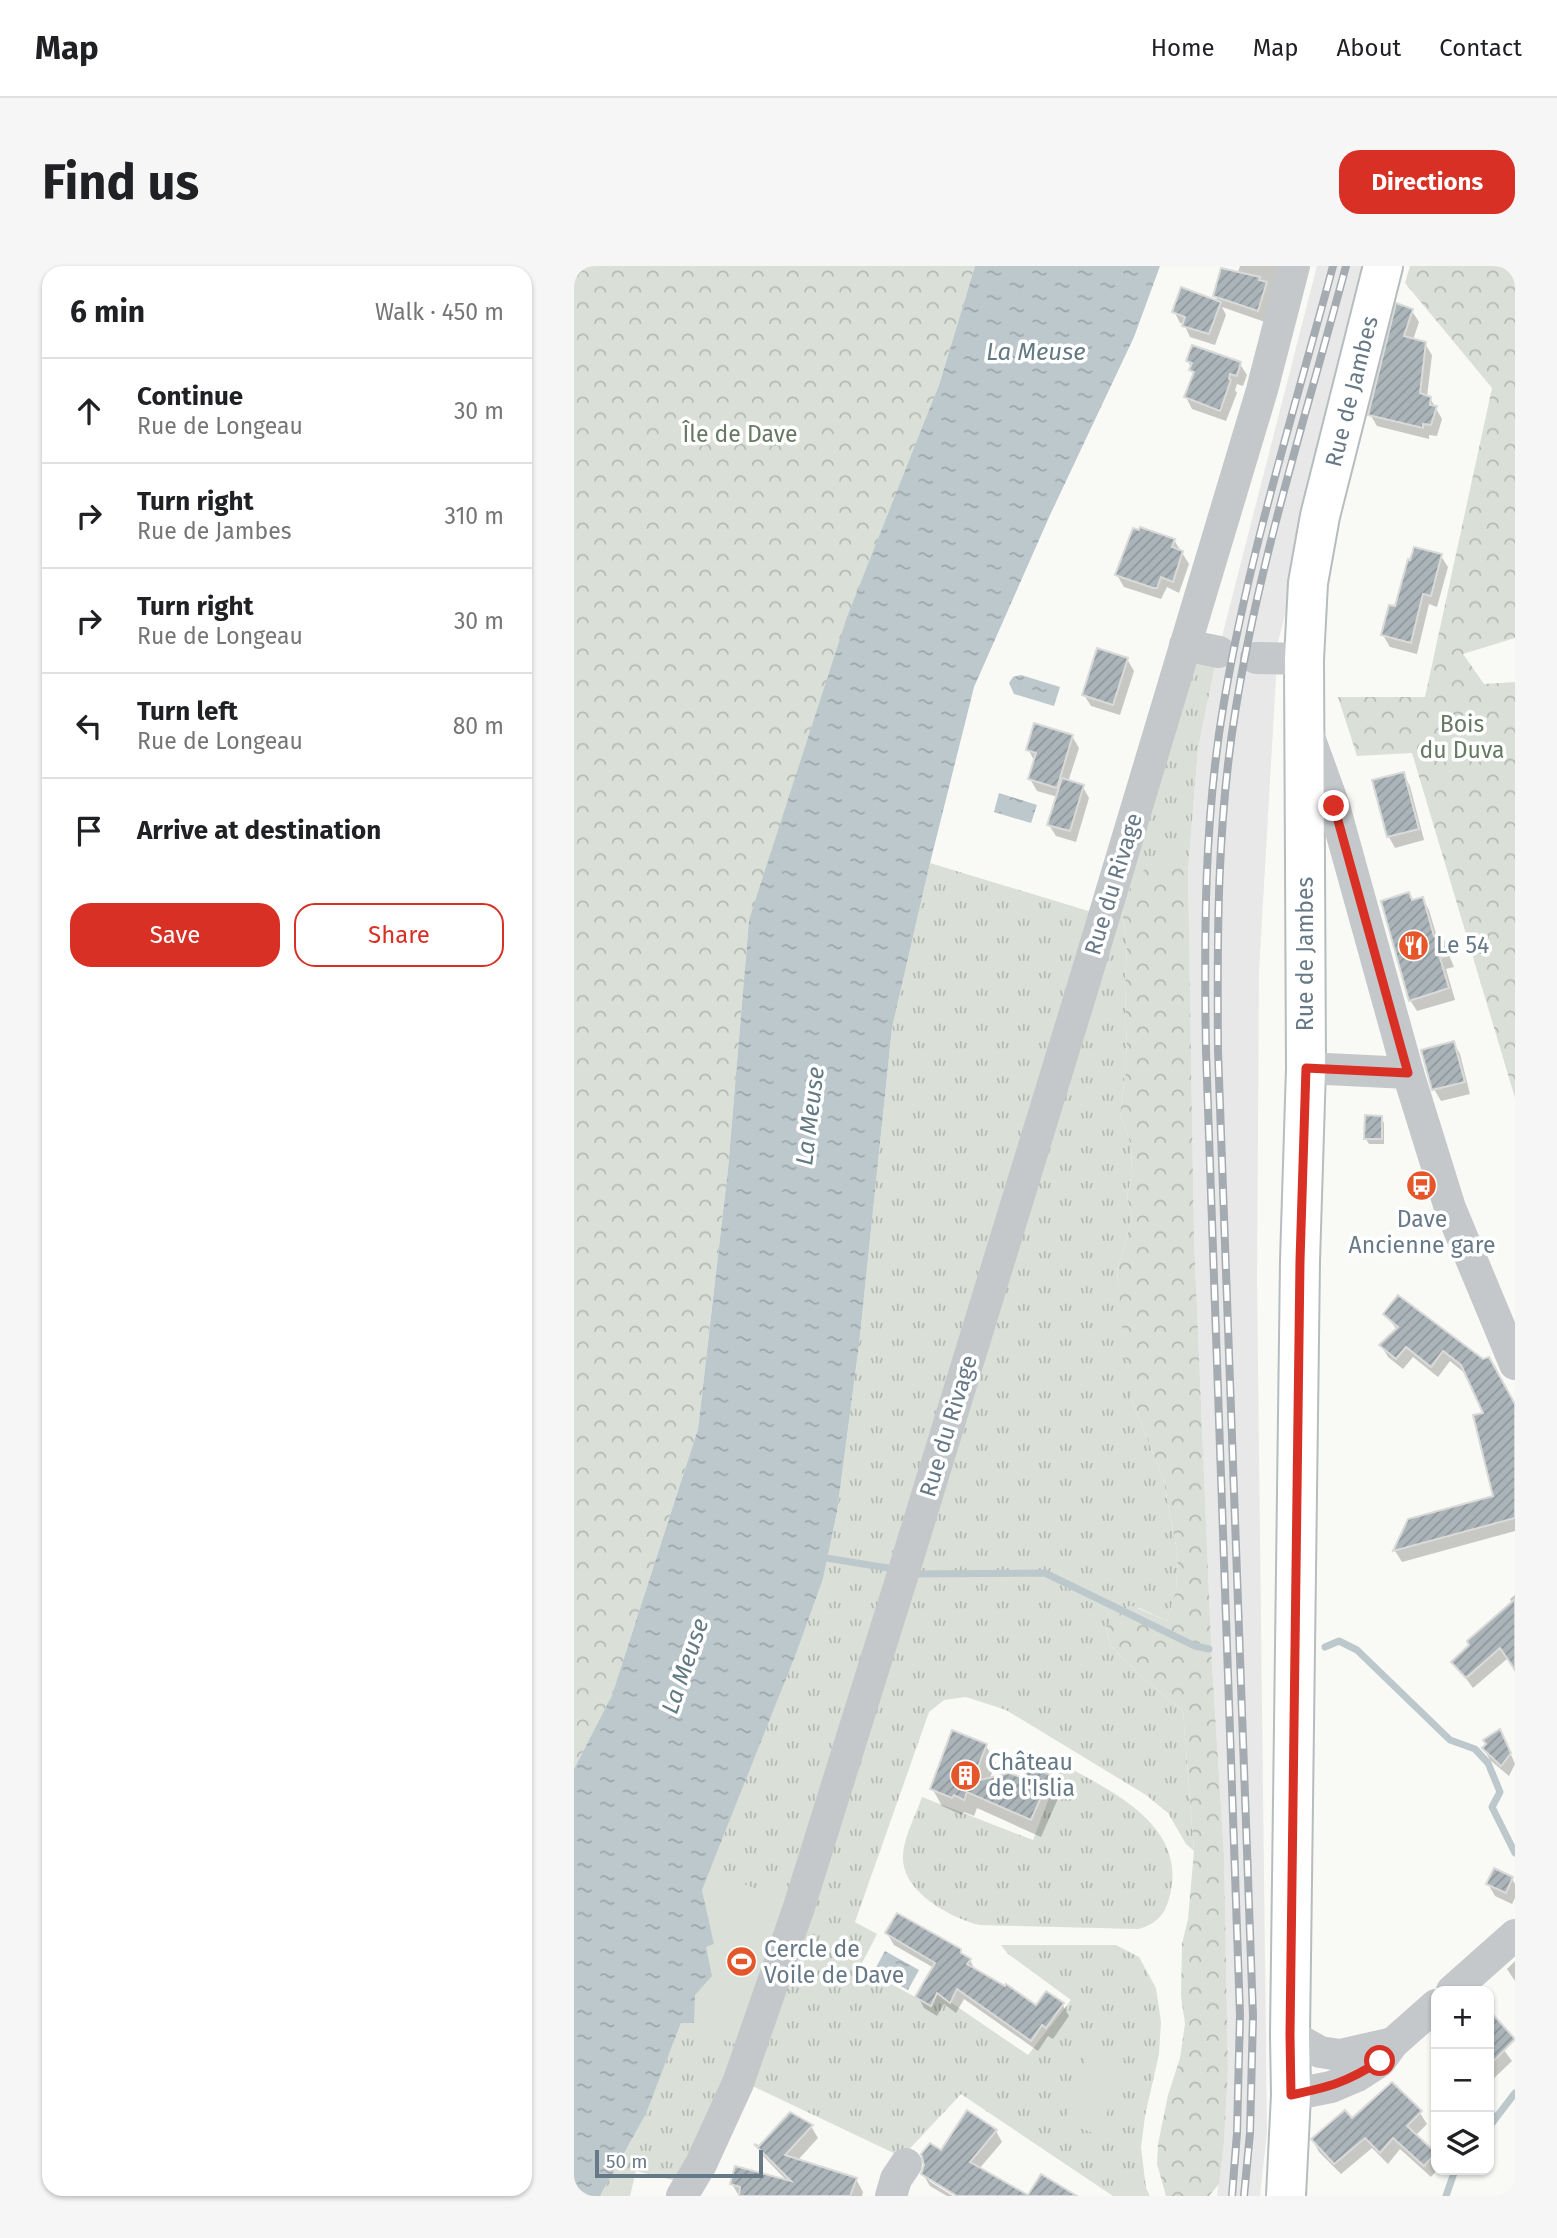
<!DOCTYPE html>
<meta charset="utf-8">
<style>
:root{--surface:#fff;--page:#f6f6f6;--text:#202124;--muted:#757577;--line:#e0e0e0;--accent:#d93025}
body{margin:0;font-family:"Fira Sans",sans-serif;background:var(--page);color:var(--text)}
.controls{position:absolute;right:21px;bottom:21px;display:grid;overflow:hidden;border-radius:14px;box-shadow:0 2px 5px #0004}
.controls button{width:63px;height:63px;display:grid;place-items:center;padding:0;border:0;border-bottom:2px solid var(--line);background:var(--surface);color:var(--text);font:35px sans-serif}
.scale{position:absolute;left:21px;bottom:18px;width:168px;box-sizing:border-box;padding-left:7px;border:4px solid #677987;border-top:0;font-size:19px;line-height:24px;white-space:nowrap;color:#677987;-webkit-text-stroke:5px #fff;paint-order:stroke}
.stop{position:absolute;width:21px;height:21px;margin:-16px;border:5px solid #d93025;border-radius:50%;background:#fff}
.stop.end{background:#d93025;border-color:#fff;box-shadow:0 2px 7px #0008}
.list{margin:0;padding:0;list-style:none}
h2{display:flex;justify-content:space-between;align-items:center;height:91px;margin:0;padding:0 28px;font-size:30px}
h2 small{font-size:23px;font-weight:400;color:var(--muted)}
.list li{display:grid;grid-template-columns:46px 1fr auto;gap:21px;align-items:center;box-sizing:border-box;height:105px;padding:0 28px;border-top:2px solid var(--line)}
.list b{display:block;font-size:26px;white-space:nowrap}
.list p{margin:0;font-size:23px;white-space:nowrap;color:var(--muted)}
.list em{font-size:23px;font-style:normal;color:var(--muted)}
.actions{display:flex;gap:14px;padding:21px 28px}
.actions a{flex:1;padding:16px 0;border:2px solid var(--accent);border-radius:21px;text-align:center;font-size:24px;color:var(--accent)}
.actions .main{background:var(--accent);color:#fff}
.icon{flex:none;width:38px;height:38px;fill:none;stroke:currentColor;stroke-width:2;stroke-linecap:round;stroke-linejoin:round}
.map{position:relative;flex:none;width:941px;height:1930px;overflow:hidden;border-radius:21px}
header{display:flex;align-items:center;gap:42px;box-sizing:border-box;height:98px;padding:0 35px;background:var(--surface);border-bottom:2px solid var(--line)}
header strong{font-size:33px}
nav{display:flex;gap:38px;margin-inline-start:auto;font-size:24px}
.intro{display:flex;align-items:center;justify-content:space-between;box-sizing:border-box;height:168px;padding:0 42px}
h1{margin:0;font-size:49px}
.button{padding:18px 32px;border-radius:21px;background:var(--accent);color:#fff;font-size:24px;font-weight:700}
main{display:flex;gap:42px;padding:0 42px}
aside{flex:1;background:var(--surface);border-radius:21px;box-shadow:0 2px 5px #0004}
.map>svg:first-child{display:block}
</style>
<header>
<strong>Map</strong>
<nav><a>Home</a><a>Map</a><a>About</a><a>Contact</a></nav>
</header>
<div class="intro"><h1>Find us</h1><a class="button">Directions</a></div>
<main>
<aside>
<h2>6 min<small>Walk · 450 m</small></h2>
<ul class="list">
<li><svg class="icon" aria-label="ahead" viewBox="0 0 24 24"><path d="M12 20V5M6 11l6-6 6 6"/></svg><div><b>Continue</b><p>Rue de Longeau</p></div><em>30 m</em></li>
<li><svg class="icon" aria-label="right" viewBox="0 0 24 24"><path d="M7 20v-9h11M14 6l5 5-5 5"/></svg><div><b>Turn right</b><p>Rue de Jambes</p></div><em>310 m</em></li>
<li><svg class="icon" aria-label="right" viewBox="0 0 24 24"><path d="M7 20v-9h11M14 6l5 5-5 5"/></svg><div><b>Turn right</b><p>Rue de Longeau</p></div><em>30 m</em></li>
<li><svg class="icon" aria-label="left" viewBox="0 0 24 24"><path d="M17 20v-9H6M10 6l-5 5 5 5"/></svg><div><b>Turn left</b><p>Rue de Longeau</p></div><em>80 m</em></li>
<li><svg class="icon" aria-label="arrive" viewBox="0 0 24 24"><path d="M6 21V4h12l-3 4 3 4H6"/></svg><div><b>Arrive at destination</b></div></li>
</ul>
<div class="actions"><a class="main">Save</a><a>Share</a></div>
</aside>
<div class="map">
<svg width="941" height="1930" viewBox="0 0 941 1930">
<defs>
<pattern id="grass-tufts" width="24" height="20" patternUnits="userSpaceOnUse" patternTransform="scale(1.75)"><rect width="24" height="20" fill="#dae0d7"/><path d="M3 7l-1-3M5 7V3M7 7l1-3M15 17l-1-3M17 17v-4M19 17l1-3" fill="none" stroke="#b5bab4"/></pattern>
<pattern id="forest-crowns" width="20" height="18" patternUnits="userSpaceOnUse" patternTransform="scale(1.75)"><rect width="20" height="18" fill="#dae0d7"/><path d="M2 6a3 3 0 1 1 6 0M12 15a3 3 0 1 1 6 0" fill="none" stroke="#b5bab4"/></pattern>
<pattern id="water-ripples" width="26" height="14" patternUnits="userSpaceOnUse" patternTransform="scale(1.75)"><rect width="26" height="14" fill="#bcc8cc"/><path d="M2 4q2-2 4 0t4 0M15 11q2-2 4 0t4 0" fill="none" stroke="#9da7ab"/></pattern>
<pattern id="building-hatch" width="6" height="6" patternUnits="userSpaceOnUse" patternTransform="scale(1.75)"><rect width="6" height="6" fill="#aab4b9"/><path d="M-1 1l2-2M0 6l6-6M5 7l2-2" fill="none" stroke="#8e979c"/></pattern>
</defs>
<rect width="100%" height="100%" fill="#f9f9f6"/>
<polygon fill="#e7e8e7" points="743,0 801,0 704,376 685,705 683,1016 693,1866 686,1930 643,1930 650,1877 654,1804 650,1588 638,1399 620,971 614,604 624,483 642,394"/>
<g fill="url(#grass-tufts)">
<polygon points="618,390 642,394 624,483 614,604 607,599 548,644 553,678 551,719 553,796 546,848 557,879 558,907 553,930 558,953 543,1005 558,1135 589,1212 604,1290 602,1324 593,1355 565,1342 532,1360 536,1379 569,1412 609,1445 620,1585 612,1578 594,1547 572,1529 432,1444 392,1431 370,1434 355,1446 281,1656 303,1668 286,1701 356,1739 363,1727 454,1789 497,1734 434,1688 427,1679 542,1679 565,1691 582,1722 587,1756 585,1788 571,1850 567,1881 572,1922 576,1930 539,1930 387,1828 328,1891 172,1817"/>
<polygon points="356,597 521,647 173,1773 103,1915 62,1905 56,1930 26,1930 72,1848 107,1757 132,1681 140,1678 128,1624 222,1388 249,1313 263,1246 285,1079 318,762"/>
<path d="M488,1498C536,1524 610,1558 597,1624C593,1646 585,1657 565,1663L405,1659C376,1651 327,1626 329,1589C330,1570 342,1549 348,1531L459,1574Z"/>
</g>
<g fill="url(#forest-crowns)">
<polygon points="0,0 401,0 365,119 175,654 154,903 124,1163 38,1429 0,1503"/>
<polygon points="836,0 941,0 941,372 889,388 910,418 941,416 941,832 838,487 783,490 764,431 851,431 918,122 831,17"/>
<polygon points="592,597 607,599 614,604 620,971 638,1399 650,1588 654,1804 650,1877 645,1918 635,1930 592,1930 583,1898 584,1878 594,1829 606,1792 611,1758 607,1730 608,1678 614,1653 620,1585 609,1445 569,1412 536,1379 532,1360 556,1339 593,1355 602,1324 604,1290 589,1212 558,1135 551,1090 543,1005 558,953 553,930 558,907 557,879 546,848 553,796 551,719 553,678 548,644 559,614 573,601"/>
</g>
<g fill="#dae0d7">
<polygon points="136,1602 218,1640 161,1778 119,1762 121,1729 138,1710 132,1681 140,1678 128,1624"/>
<polygon points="515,1781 550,1793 526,1869 490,1857"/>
</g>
<g fill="url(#water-ripples)">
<polygon points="401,0 586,0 560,71 476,249 400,421 356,597 318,762 285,1079 263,1246 249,1313 222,1388 128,1624 140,1678 132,1681 138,1710 121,1729 120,1757 107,1757 72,1848 26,1930 0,1930 0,1503 38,1429 124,1163 154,903 175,654 273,351 365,119"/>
<polygon points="447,409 486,421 480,440 440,428 435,417 439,411"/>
<polygon points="425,527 463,539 457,557 420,546"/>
<polygon points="311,1685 345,1704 334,1724 300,1705"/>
</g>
<g fill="#0003">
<polygon points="666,0 707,0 691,56 648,41 652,49 641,79 616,71 610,58 606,57 600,45 645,37 641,30 664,6"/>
<polygon points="838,45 845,56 839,74 851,78 858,89 853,131 856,132 868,153 863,170 855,169 855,173 803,160 796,148"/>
<polygon points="614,95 666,98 673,109 669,120 663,118 661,124 663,127 652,155 618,143 612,131 620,109"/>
<polygon points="600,274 615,298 605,327 593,321 587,333 550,321 543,309"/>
<polygon points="867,290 874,301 863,341 855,338 843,388 816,381 809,369 823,343"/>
<polygon points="553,393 560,405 546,449 517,440 510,429"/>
<polygon points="498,470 505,482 494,516 509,521 515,532 502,576 482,570 475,559 484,531 463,525 456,513 461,496 454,483"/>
<polygon points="829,508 836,520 850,574 821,582 815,571 800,515"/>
<polygon points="849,633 855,644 863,671 867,670 880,701 872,703 881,734 843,745 836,734 839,635"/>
<polygon points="880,777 886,788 896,828 867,835 860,823"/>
<polygon points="807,852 810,857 810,878 795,878 792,873"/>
<polygon points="824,1031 941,1142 941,1265 828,1296 821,1285 835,1255 921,1231 911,1149 893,1109 876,1095 864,1111 839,1091 829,1103 814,1091 807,1079 823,1064 811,1048"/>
<polygon points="941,1329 941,1403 934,1392 899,1422 880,1396 938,1337 936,1333"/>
<polygon points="932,1477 941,1498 935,1510 916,1494 910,1483"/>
<polygon points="412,1480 422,1497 415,1514 450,1514 476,1511 486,1528 467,1571 403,1542 400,1550 390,1546 388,1549 368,1540 358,1522"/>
<polygon points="938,1613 941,1618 941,1632 938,1638 921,1630 914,1618"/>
<polygon points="313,1667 389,1690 396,1694 402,1706 462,1741 488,1738 495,1750 479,1773 474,1770 464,1785 390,1733 382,1747 370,1738 363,1750 350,1742 344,1731 360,1702 320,1679"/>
<polygon points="941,1695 941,1715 933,1703"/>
<polygon points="915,1764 938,1795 916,1816 915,1815"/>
<polygon points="915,1838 925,1852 915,1864"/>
<polygon points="846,1847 853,1858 841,1870 862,1891 863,1904 857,1911 826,1883 814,1898 798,1882 767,1908 745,1886 739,1875 778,1854"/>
<polygon points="237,1860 244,1872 224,1894 282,1913 289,1926 288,1930 165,1930 158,1918 214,1916 190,1891 184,1882"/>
<polygon points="422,1865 428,1876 405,1903 448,1930 386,1930 355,1911 355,1915 379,1930 373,1930 356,1920 349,1908 368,1886"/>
</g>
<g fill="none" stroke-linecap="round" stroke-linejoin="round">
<g stroke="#bcc8cc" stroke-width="7">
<polyline points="246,1291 314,1302"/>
<polyline points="339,1308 471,1307 621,1380 635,1383"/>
<polyline points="751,1381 765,1375 783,1384 876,1474 901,1483 914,1497 926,1526 918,1541 941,1587"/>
<polyline points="915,1861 941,1827"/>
<polyline points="872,1930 881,1904"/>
</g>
</g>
<g fill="url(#building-hatch)" stroke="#dadad8" stroke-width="2">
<polygon points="647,2 686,11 685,14 693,16 684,45 639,30"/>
<polygon points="607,21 647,36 635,68 608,60 611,51 598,46"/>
<polygon points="822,37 839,43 830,70 852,76 846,127 857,131 856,139 863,140 857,159 849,158 849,162 794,149"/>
<polygon points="618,79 667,96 663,110 656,108 655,113 657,114 646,145 610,131 620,106 615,104 618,97 612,95"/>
<polygon points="566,261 601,273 598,281 609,285 599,316 587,311 583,322 579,322 541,309 559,262 565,264"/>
<polygon points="840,281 868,288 857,330 849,328 837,377 807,369 815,339 821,340 834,293 836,294"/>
<polygon points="523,382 554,392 539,439 508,429"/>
<polygon points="460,457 499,469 483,522 454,513 462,487 452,484"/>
<polygon points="830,506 845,563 813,571 798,514"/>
<polygon points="488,512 510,519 496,565 473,559"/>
<polygon points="835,626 838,634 849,631 860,670 867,668 875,689 866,692 875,722 835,735 807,635"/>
<polygon points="880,775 891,816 858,824 847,784"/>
<polygon points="791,849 808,850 808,873 790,873"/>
<polygon points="824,1029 909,1093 915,1091 941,1138 941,1252 819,1285 834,1253 919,1230 899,1149 909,1147 887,1099 869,1085 857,1101 832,1081 822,1093 805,1079 824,1061 809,1048"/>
<polygon points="941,1333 941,1404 926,1382 892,1412 877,1396 895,1379 893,1375"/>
<polygon points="926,1463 937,1487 927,1500 908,1482 912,1478 909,1474"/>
<polygon points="378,1464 413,1478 398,1516 435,1507 449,1512 455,1500 477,1509 457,1554 393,1526 390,1534 380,1529 378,1532 356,1523"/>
<polygon points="920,1602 939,1611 932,1627 912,1618"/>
<polygon points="323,1647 387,1683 387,1687 397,1693 393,1698 431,1720 432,1718 462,1739 472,1725 490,1737 472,1762 468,1759 457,1775 383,1723 376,1737 363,1727 357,1740 341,1731 361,1697 311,1667"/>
<polygon points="915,1744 941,1773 915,1800"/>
<polygon points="818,1816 848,1845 833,1860 862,1887 850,1900 819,1872 806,1887 791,1872 760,1898 737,1873 771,1844 778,1852"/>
<polygon points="393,1844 423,1864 396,1896 454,1929 467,1908 503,1930 383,1930 347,1908 350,1899 347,1888 356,1877 367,1884"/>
<polygon points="216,1846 239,1859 211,1889 283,1912 276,1930 165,1930 166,1921 156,1918 161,1900 217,1915 180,1878 185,1880"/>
</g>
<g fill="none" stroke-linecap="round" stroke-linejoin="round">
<defs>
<g id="major">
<path id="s1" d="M712,1930L717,1829L716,1769L726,995L732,802L730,393L734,317L746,250L809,0"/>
</g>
</defs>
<use href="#major" stroke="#b7bcbf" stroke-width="42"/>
<g stroke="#c4c8cb" stroke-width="32">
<polyline points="611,379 645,386"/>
<polyline points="682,392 730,393"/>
<polyline points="735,471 760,540 834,807 876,942 941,1098"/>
<polyline points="732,802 834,807"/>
<polyline points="878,1725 941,1669"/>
<polyline points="716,1769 746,1786 766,1789 819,1777"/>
<polyline points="717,1829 757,1821 783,1810 806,1795 819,1777 862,1739"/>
<polyline points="108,1930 127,1898 164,1817 225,1641 328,1311 507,727 688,124 720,0"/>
<polyline points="317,1930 322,1913 332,1898"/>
</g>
<use href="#major" stroke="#fff" stroke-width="38"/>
<defs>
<g id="rail">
<path d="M658,1930L663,1867L666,1749L632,785C630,668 630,552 650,436C675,288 720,145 759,0"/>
<path d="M670,1930L676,1867L679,1750L644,785C643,670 643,555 662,441C686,292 733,146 772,0"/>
</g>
</defs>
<use href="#rail" stroke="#a4abb1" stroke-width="8"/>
<use href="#rail" stroke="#fff" stroke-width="5" stroke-dasharray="16" stroke-linecap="butt"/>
</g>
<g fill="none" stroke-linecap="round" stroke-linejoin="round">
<path stroke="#d93025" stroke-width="9" d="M760,540L834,807L732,802L726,995L716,1769L717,1829C756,1821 773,1816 806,1795"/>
</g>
<defs>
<symbol id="restaurant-disc" viewBox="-11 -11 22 22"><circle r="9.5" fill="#e5562a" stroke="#fff"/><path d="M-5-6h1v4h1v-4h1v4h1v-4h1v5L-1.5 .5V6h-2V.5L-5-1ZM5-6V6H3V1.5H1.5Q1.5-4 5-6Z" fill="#fff"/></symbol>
<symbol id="bus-disc" viewBox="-11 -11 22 22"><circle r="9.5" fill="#e5562a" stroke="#fff"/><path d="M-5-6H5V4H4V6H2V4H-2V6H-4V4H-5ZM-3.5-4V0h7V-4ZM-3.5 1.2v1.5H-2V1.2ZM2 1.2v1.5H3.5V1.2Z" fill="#fff"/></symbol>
<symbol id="building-disc" viewBox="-11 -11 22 22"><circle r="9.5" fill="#e5562a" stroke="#fff"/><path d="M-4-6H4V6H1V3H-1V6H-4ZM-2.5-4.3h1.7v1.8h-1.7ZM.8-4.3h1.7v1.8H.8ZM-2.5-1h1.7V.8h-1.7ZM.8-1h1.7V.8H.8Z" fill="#fff"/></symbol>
<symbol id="stadium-disc" viewBox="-11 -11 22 22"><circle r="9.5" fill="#e5562a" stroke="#fff"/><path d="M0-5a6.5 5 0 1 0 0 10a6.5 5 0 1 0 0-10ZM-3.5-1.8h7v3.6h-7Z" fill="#fff"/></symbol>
</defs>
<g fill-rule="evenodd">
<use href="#restaurant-disc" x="822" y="662" width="35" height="35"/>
<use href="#bus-disc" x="830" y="902" width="35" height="35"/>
<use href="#building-disc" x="374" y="1492" width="35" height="35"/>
<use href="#stadium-disc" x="150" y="1678" width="35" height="35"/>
</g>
<g text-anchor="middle" stroke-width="7" stroke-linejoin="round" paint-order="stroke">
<g font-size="23" fill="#677987" stroke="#fff">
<text dy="8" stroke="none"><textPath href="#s1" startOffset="1810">Rue de Jambes</textPath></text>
<text transform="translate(539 618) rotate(-73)" y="8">Rue du Rivage</text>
<text transform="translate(731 688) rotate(-90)" y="8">Rue de Jambes</text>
<text transform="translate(374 1160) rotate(-73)" y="8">Rue du Rivage</text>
</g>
<g font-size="23" fill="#667962" stroke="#fff">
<text x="166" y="176">Île de Dave</text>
<text x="888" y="466">Bois<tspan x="888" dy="26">du Duva</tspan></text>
</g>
<g font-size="23" fill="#677987" stroke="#fff" text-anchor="start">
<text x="862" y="687">Le 54</text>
<text x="848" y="961" text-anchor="middle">Dave<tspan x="848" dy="26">Ancienne gare</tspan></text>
<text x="414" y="1504">Château<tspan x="414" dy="26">de l'Islia</tspan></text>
<text x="190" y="1691">Cercle de<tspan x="190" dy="26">Voile de Dave</tspan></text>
</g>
<g font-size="24" font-style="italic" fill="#637a83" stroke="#fff">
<text x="462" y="94">La Meuse</text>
<text transform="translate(236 850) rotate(-83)" y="8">La Meuse</text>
<text transform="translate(111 1400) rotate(-71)" y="8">La Meuse</text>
</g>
</g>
</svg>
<div class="controls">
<button>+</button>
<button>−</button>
<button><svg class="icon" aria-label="layers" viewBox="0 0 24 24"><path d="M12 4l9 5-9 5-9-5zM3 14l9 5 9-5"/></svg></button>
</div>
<div class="scale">50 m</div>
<div class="stop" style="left:806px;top:1795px"></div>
<div class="stop end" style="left:760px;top:540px"></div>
</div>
</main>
